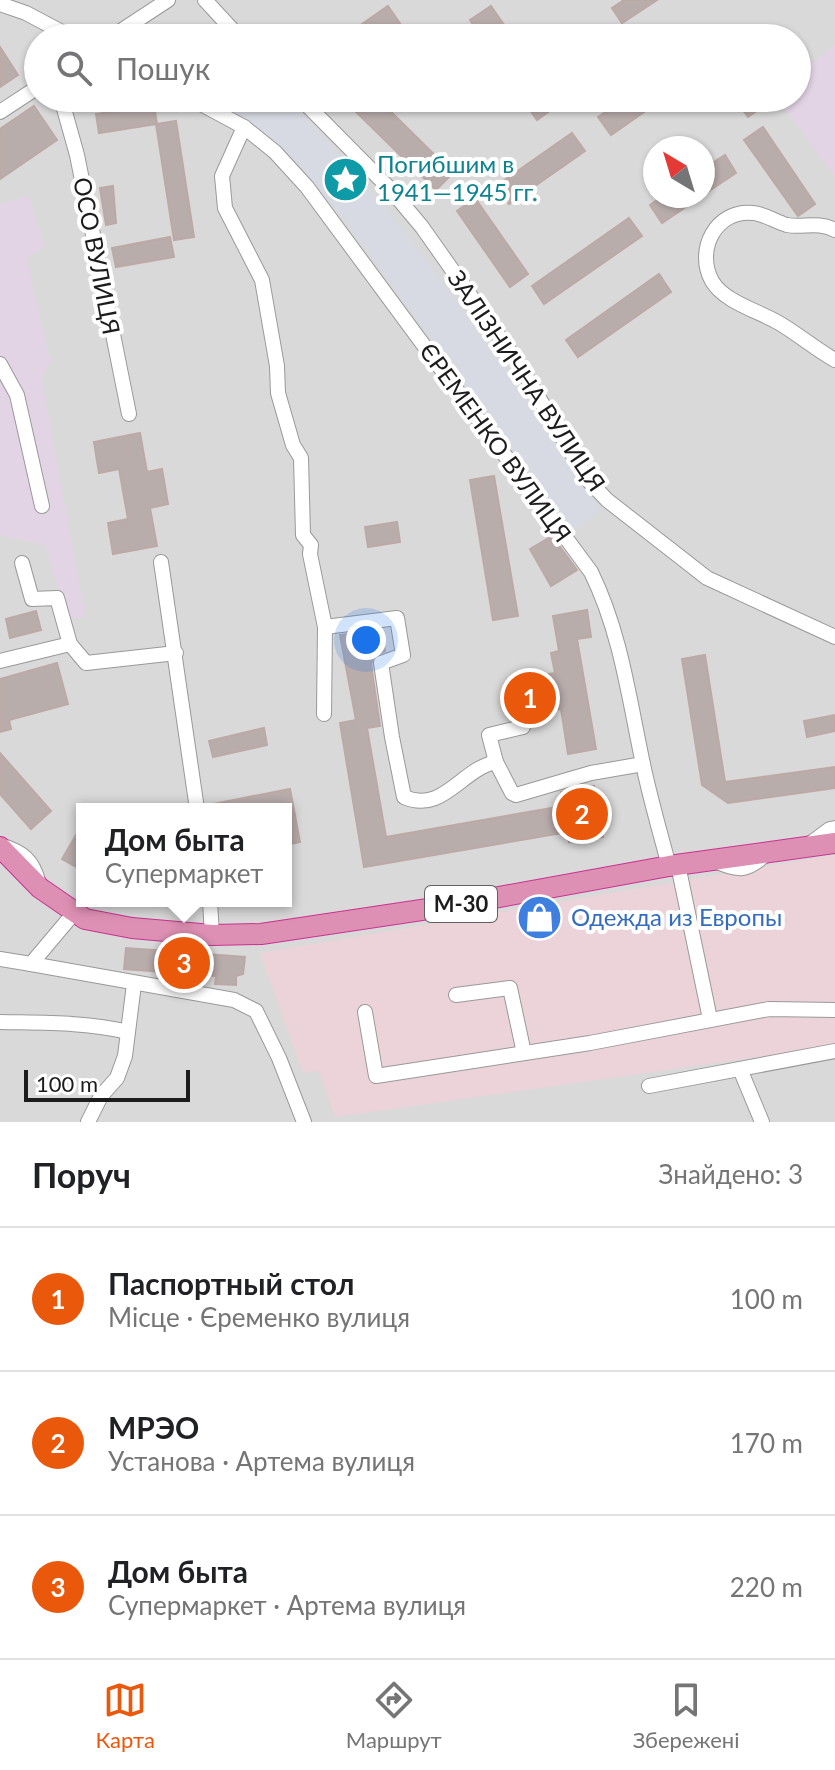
<!DOCTYPE html>
<html lang="uk">
<meta charset="utf-8">
<style>
:root{--surface:#fff;--page:#f2f2f2;--text:#202124;--muted:#757577;--line:#e0e0e0;--accent:#ea580c}
body{margin:0;font-family:Lato,sans-serif;background:var(--page);color:var(--text)}
.compass{position:absolute;left:643px;top:136px;width:72px;height:72px;border-radius:50%;background:var(--surface);box-shadow:0 2px 6px #0004;rotate:322deg}
.scale{position:absolute;left:24px;bottom:20px;width:166px;box-sizing:border-box;padding-left:8px;border:4px solid #1c1c1c;border-top:0;font-size:22px;line-height:28px;white-space:nowrap;color:#1c1c1c;-webkit-text-stroke:6px #fff;paint-order:stroke}
.you{position:absolute;left:366px;top:640px;width:28px;height:28px;margin:-20px;border:6px solid #fff;border-radius:50%;background:#1a73e8;box-shadow:0 0 0 12px #1a73e833}
.badge{display:grid;place-items:center;width:52px;height:52px;border-radius:50%;background:var(--accent);color:#fff;font-size:26px;font-weight:700}
.pin{position:absolute;translate:-50% -50%;border:4px solid #fff;box-shadow:0 2px 8px #0006}
.popup{position:absolute;left:76px;top:803px;width:216px;height:104px;box-sizing:border-box;display:grid;place-content:center;border-radius:0px;background:var(--surface);filter:drop-shadow(0 2px 6px #0005);font-size:26px;white-space:nowrap;color:var(--muted)}
.popup b{font-size:30px;color:var(--text)}
.popup::after{content:'';position:absolute;left:50%;top:100%;margin-left:-16px;border:16px solid transparent;border-top-color:var(--surface)}
.list{margin:0;padding:0;list-style:none}
h2{display:flex;justify-content:space-between;align-items:center;height:104px;margin:0;padding:0 32px;font-size:34px}
h2 small{font-size:26px;font-weight:400;color:var(--muted)}
.list li{display:grid;grid-template-columns:52px 1fr auto;gap:24px;align-items:center;box-sizing:border-box;height:144px;padding:0 32px;border-top:2px solid var(--line)}
.list b{display:block;font-size:30px;white-space:nowrap}
.list p{margin:0;font-size:26px;white-space:nowrap;color:var(--muted)}
.list em{font-size:26px;font-style:normal;color:var(--muted)}
.icon{flex:none;width:44px;height:44px;fill:none;stroke:currentColor;stroke-width:2;stroke-linecap:round;stroke-linejoin:round}
.map{position:relative;flex:none;width:835px;height:1122px;overflow:hidden}
.search{position:absolute;background:var(--surface);box-shadow:0 2px 6px #0004;left:24px;right:24px;top:24px;height:88px;display:flex;align-items:center;gap:20px;box-sizing:border-box;padding:0 28px;border-radius:44px;color:var(--muted);font-size:30px}
.sheet{height:536px;background:var(--surface)}
nav{display:flex;justify-content:space-around;align-items:center;box-sizing:border-box;height:112px;border-top:2px solid var(--line);background:var(--surface);font-size:22px;color:var(--muted)}
nav a{display:grid;justify-items:center;gap:4px}
nav .on{color:var(--accent)}
.map>svg:first-child{display:block}
</style>
<div class="map">
<svg width="835" height="1122" viewBox="0 0 835 1122">
<rect width="100%" height="100%" fill="#ece6e2"/>
<path fill="#dad9d9" fill-rule="evenodd" d="M0,0H835V1122H0ZM38,38H797V98H38ZM655,148H703V196H655ZM82,809H286V901H82Z"/>
<polygon fill="#ecd2d9" points="835,855 835,1046 335,1117 319,1071 303,1073 260,953"/>
<g fill="#e3d4e5">
<polygon points="835,46 835,176 777,98 797,98 797,74"/>
<polygon points="29,196 44,247 26,258 50,362 41,377 85,617 67,619 45,545 0,535 0,204"/>
</g>
<polygon fill="#d7dae2" points="207,98 286,98 321,134 389,211 494,352 601,511 577,529 557,513 341,215 300,166 276,142 240,116"/>
<g fill="#b9adac" stroke="#bca9a6" stroke-width="2">
<polygon points="624,0 657,0 622,23 612,8"/>
<polygon points="388,6 401,25 382,38 342,38"/>
<polygon points="491,6 513,38 482,38 470,20"/>
<polygon points="0,47 18,75 0,87"/>
<polygon points="358,98 377,98 453,173 436,190 350,106"/>
<polygon points="522,98 553,98 558,105 537,120"/>
<polygon points="626,98 664,98 611,135 598,117"/>
<polygon points="734,98 763,98 767,104 748,117"/>
<polygon points="154,105 157,124 99,133 96,114"/>
<polygon points="34,106 57,140 0,179 0,129"/>
<polygon points="176,121 194,237 174,240 156,124"/>
<polygon points="763,127 815,204 798,216 744,140"/>
<polygon points="572,133 585,151 509,204 496,186"/>
<polygon points="725,155 736,173 703,195 703,169"/>
<polygon points="113,186 116,223 106,225 100,188"/>
<polygon points="663,196 702,196 662,223 650,205"/>
<polygon points="475,198 528,274 510,287 457,211"/>
<polygon points="629,218 642,236 544,304 532,286"/>
<polygon points="170,237 174,257 116,267 112,248"/>
<polygon points="659,274 671,292 578,357 566,340"/>
<polygon points="140,433 147,472 162,469 168,504 150,508 157,546 113,554 108,523 128,519 119,469 99,473 94,442"/>
<polygon points="494,476 518,616 493,620 470,480"/>
<polygon points="397,522 400,542 368,547 365,527"/>
<polygon points="552,536 577,570 551,586 530,549"/>
<polygon points="587,610 591,637 577,639 596,749 568,754 561,709 509,718 504,687 532,682 531,677 555,673 551,653 559,651 553,616"/>
<polygon points="36,611 41,630 10,638 6,619"/>
<polygon points="381,630 385,651 374,656 371,664 380,726 367,728 386,837 563,806 561,792 594,786 603,837 569,842 568,832 364,867 340,723 356,720 340,635"/>
<polygon points="705,655 725,782 835,767 835,788 728,803 702,785 682,659"/>
<polygon points="57,663 68,704 9,720 11,729 0,732 0,679"/>
<polygon points="835,715 835,731 807,737 804,721"/>
<polygon points="264,728 267,745 213,757 209,741"/>
<polygon points="0,753 51,811 31,829 0,794"/>
<polygon points="290,789 300,842 286,845 286,809 208,809 208,805"/>
<polygon points="82,825 82,870 62,859"/>
<polygon points="126,948 245,957 243,974 236,976 236,985 215,984 216,976 124,969"/>
</g>
<g fill="none" stroke-linecap="round" stroke-linejoin="round">
<defs>
<g id="minor">
<polyline points="205,0 240,38"/>
<polyline points="0,4 26,13 73,38"/>
<polyline points="110,38 168,0"/>
<polyline points="61,98 77,155 129,414"/>
<path d="M190,98L244,127L275,152L307,187L591,572C621,633 629,699 643,764C650,798 660,832 669,866"/>
<polyline points="300,98 391,190 422,227 520,366 587,479 607,500 707,578 835,637"/>
<polyline points="0,112 38,87"/>
<polyline points="244,127 222,176 225,208 262,280 277,366 278,393 293,445 301,458 303,535 311,545 310,554 325,627 324,714"/>
<path d="M835,230C818,221 803,228 787,225C776,222 765,214 753,213C716,209 695,250 712,281C724,302 759,311 779,323C798,334 815,349 835,360"/>
<polyline points="0,364 17,395 42,506"/>
<polyline points="161,562 197,809"/>
<polyline points="22,563 32,599 57,598 70,644 86,663 176,653"/>
<path d="M325,627L397,618L403,655L381,663L392,737L404,797C443,814 461,769 496,762L489,735L523,727"/>
<polyline points="0,661 70,644"/>
<polyline points="496,762 512,793 516,795 591,773 643,764"/>
<path d="M0,845C23,852 33,860 39,884"/>
<polyline points="807,846 830,829 835,828"/>
<path d="M713,860C738,872 748,872 768,852"/>
<polyline points="678,865 710,1019"/>
<polyline points="210,901 212,935"/>
<polyline points="0,959 31,964 74,913"/>
<polyline points="31,964 234,1000 256,1011 279,1058 304,1122"/>
<polyline points="456,995 510,988 524,1053"/>
<polyline points="365,1012 376,1076 590,1043 769,1009 835,1010"/>
<path d="M0,1022C43,1023 86,1022 128,1032"/>
<polyline points="740,1069 762,1122"/>
<polyline points="649,1086 835,1051"/>
<polyline points="88,1122 101,1096 117,1078 125,1056 134,984"/>
</g>
<polyline id="highway" points="0,847 40,888 85,919 132,928 212,935 261,934 455,905 669,866 835,843"/>
</defs>
<use href="#minor" stroke="#999" stroke-width="16"/>
<use href="#highway" stroke="#c73390" stroke-width="22"/>
<use href="#minor" stroke="#fff" stroke-width="14"/>
<use href="#highway" stroke="#de90b4" stroke-width="20"/>
</g>
<defs>
<symbol id="sight-disc" viewBox="-11 -11 22 22"><circle r="9.5" fill="#0f9aa8" stroke="#fff"/><path d="M0-6L1.8-2.2L6-1.7L2.9 1.2L3.7 5.4L0 3.3L-3.7 5.4L-2.9 1.2L-6-1.7L-1.8-2.2Z" fill="#fff"/></symbol>
<symbol id="shop-disc" viewBox="-11 -11 22 22"><circle r="9.5" fill="#3f7fe0" stroke="#fff"/><path d="M-5-2.5h2.3a2.7 3.5 0 0 1 5.4 0H5L5.5 6h-11ZM-1.5-2.5h3a1.5 2.3 0 0 0-3 0Z" fill="#fff"/></symbol>
</defs>
<g fill-rule="evenodd">
<use href="#sight-disc" x="320" y="154" width="51" height="51"/>
<use href="#shop-disc" x="514" y="892" width="51" height="51"/>
</g>
<g text-anchor="middle" stroke-width="8" stroke-linejoin="round" paint-order="stroke">
<rect fill="#fff" stroke="#606060" stroke-width="2" x="425" y="886" width="72" height="36" rx="6"/>
<g font-size="22" font-weight="bold" fill="#1c1c1c">
<text x="461" y="912">М-30</text>
</g>
<g font-size="24" fill="#0d838f" stroke="#fff" text-anchor="start">
<text x="377" y="173">Погибшим в<tspan x="377" dy="28">1941—1945 гг.</tspan></text>
</g>
<g font-size="24" fill="#1c1c1c" stroke="#fff">
<text transform="translate(96 256) rotate(79)" y="8">ОСО ВУЛИЦЯ</text>
<text transform="translate(526 381) rotate(56)" y="8">ЗАЛІЗНИЧНА ВУЛИЦЯ</text>
<text transform="translate(495 443) rotate(54)" y="8">ЄРЕМЕНКО ВУЛИЦЯ</text>
</g>
<g font-size="24" fill="#366cbe" stroke="#fff" text-anchor="start">
<text x="571" y="926">Одежда из Европы</text>
</g>
</g>
</svg>
<svg class="compass" viewBox="-18 -18 36 36"><path d="M0-13l5 13h-10z" fill="#e53935"/><path d="M0 13l5-13h-10z" fill="#757577"/></svg>
<div class="scale">100 m</div>
<div class="you"></div>
<div class="pin badge" style="left:530px;top:698px">1</div>
<div class="pin badge" style="left:582px;top:814px">2</div>
<div class="pin badge" style="left:184px;top:963px">3</div>
<div class="popup"><b>Дом быта</b>Супермаркет</div>
<div class="search"><svg class="icon" aria-label="search" viewBox="0 0 24 24"><circle cx="10" cy="10" r="6"/><path d="M15 15l6 6"/></svg>Пошук</div>
</div>
<section class="sheet">
<h2>Поруч<small>Знайдено: 3</small></h2>
<ul class="list">
<li><span class="badge">1</span><div><b>Паспортный стол</b><p>Місце · Єременко вулиця</p></div><em>100 m</em></li>
<li><span class="badge">2</span><div><b>МРЭО</b><p>Установа · Артема вулиця</p></div><em>170 m</em></li>
<li><span class="badge">3</span><div><b>Дом быта</b><p>Супермаркет · Артема вулиця</p></div><em>220 m</em></li>
</ul>
</section>
<nav>
<a class="on"><svg class="icon" aria-label="map" viewBox="0 0 24 24"><path d="M3 6l6-2 6 2 6-2v14l-6 2-6-2-6 2zM9 4v14M15 6v14"/></svg>Карта</a>
<a><svg class="icon" aria-label="directions" viewBox="0 0 24 24"><path d="M12 3l9 9-9 9-9-9zM9 14v-3h6M13 9l2 2-2 2"/></svg>Маршрут</a>
<a><svg class="icon" aria-label="saved" viewBox="0 0 24 24"><path d="M7 4h10v16l-5-4-5 4z"/></svg>Збережені</a>
</nav>
